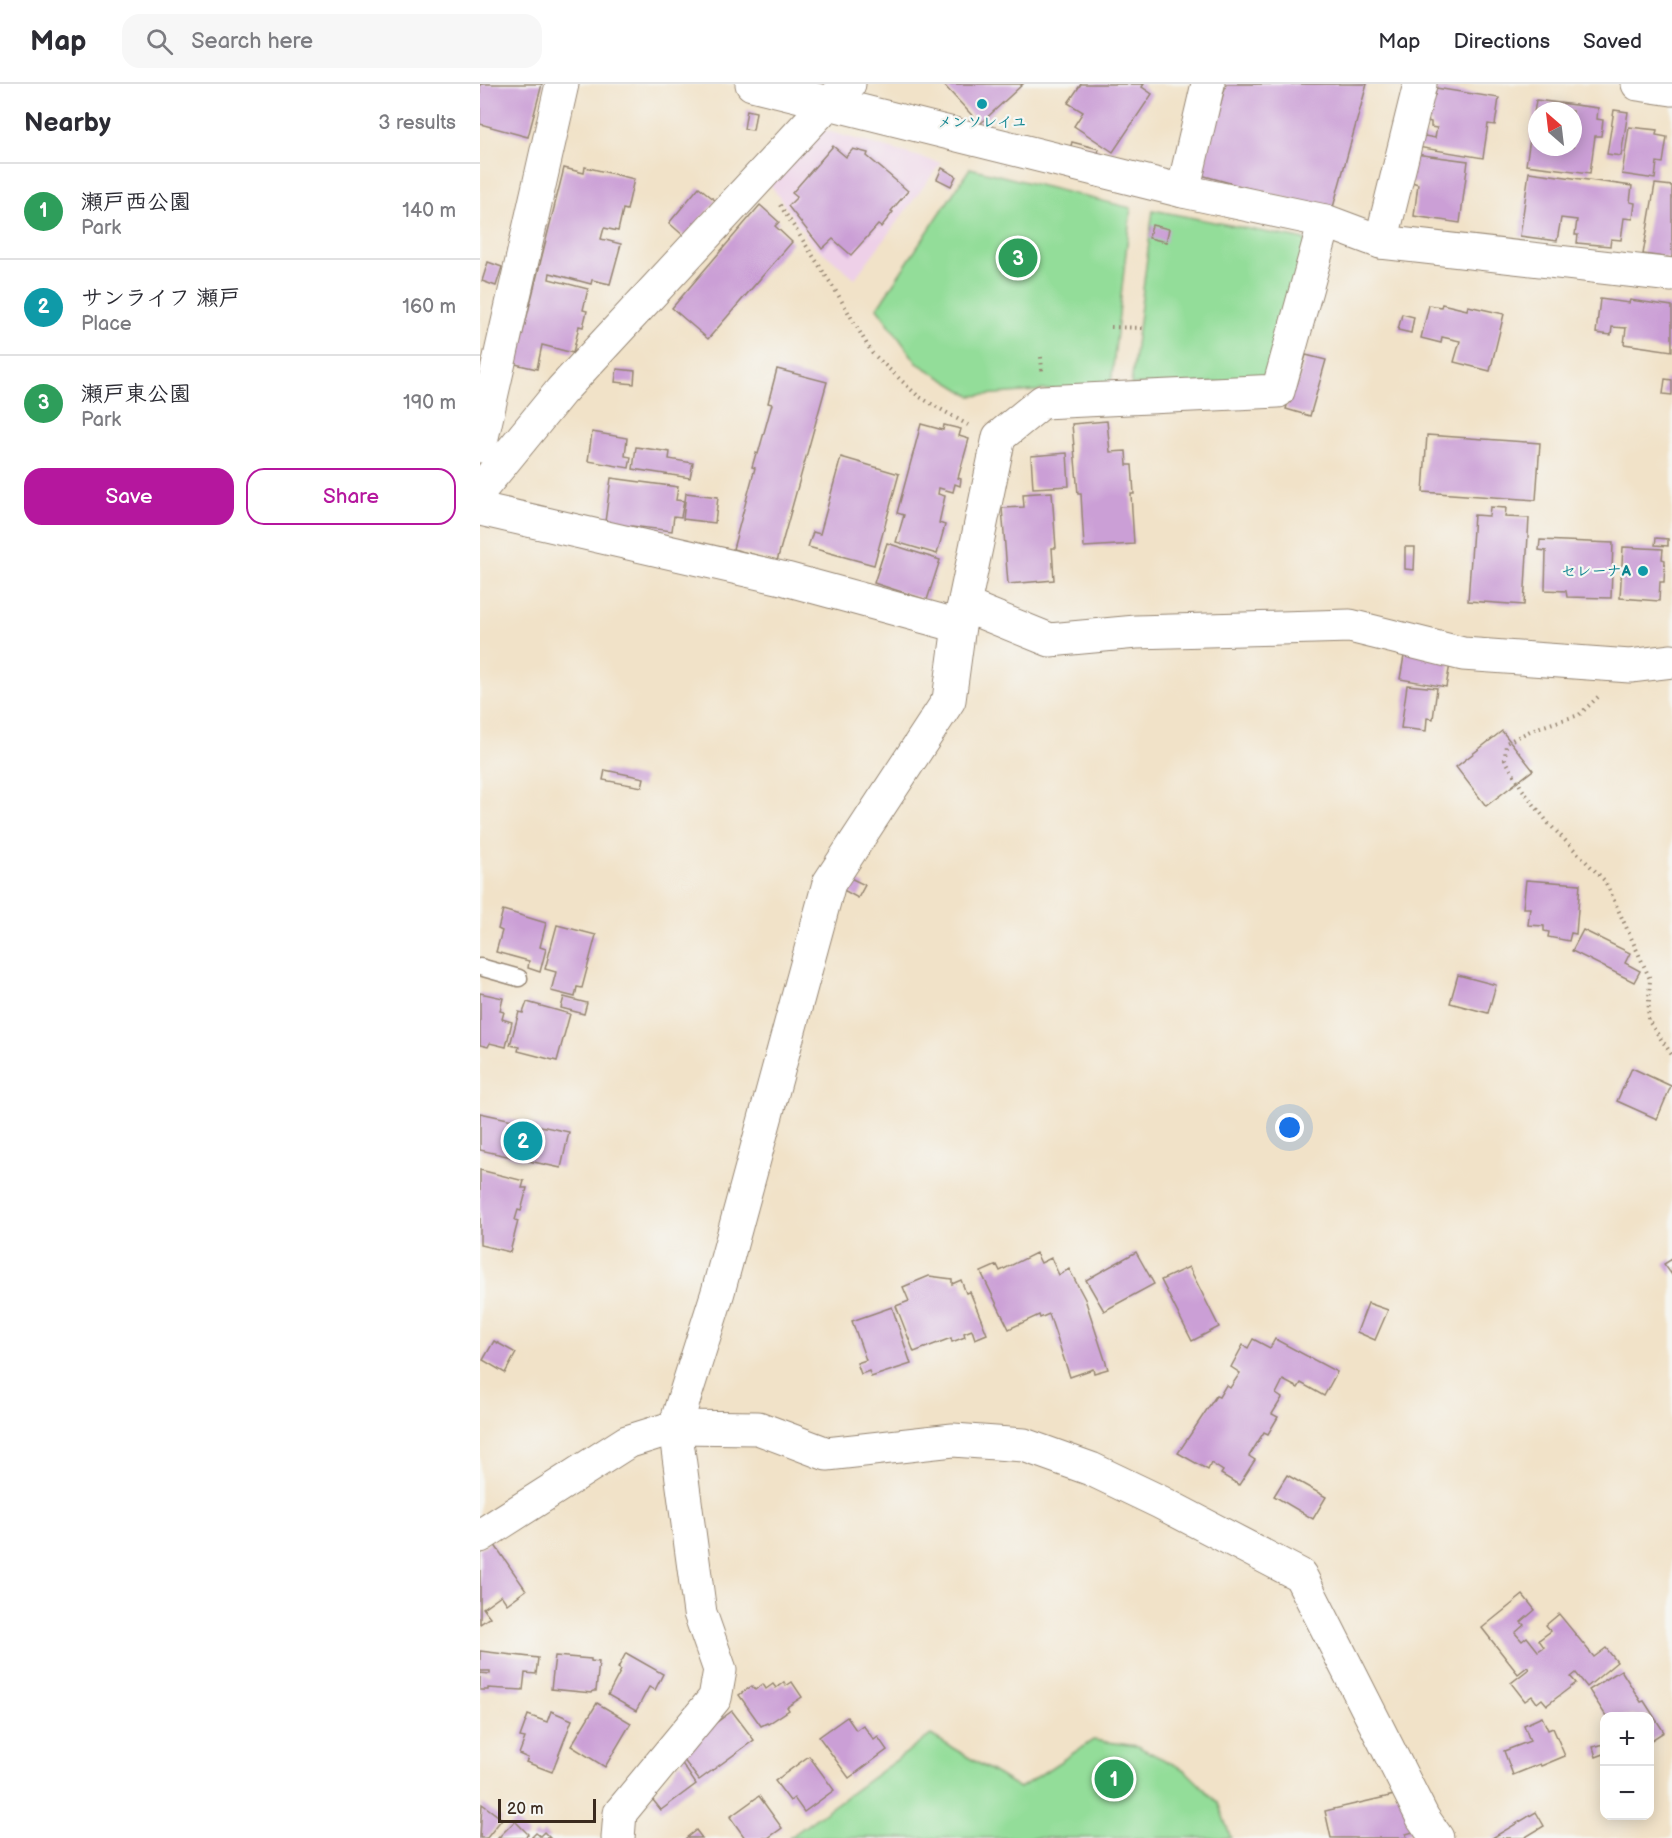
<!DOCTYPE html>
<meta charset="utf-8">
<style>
:root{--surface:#fff;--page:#f7f7f7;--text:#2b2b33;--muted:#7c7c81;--line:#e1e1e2;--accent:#b5179e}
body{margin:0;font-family:"Balsamiq Sans","Klee One",sans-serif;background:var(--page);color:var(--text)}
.controls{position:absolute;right:18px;bottom:18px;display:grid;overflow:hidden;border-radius:12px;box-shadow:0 3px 15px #0003}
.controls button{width:54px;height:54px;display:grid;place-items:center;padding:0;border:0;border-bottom:2px solid var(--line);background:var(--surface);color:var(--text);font:30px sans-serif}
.compass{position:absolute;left:1048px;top:18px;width:54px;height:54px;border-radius:50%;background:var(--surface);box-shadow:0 3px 15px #0003;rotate:332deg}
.scale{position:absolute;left:18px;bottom:15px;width:98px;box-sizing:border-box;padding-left:6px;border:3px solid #3b2a1e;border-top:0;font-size:16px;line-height:21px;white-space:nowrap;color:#3b2a1e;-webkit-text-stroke:4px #f6f6f2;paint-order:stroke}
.you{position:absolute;left:810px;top:1044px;width:21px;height:21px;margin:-15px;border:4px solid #fff;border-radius:50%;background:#1a73e8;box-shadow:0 0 0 9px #1a73e833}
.badge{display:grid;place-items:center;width:39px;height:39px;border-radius:50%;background:var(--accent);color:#fff;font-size:20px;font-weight:700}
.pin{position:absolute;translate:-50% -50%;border:3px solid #fff;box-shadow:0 2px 6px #0006}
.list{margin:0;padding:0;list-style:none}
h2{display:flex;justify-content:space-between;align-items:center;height:78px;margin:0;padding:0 24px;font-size:26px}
h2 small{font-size:20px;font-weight:400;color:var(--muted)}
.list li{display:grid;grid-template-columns:39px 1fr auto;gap:18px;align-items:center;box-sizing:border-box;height:96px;padding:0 24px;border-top:2px solid var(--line)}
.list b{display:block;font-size:22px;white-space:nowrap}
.list p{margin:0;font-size:20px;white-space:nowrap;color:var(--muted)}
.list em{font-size:20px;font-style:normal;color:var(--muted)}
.actions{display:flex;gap:12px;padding:18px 24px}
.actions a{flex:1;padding:14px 0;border:2px solid var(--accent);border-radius:18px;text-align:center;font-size:21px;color:var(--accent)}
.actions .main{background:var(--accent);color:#fff}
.icon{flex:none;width:33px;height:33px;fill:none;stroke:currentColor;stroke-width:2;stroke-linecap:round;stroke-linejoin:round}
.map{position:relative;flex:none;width:1192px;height:1754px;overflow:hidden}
header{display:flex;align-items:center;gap:36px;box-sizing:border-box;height:84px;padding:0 30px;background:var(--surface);border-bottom:2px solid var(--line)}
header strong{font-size:28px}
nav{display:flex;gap:33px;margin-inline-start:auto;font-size:21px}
.search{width:420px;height:54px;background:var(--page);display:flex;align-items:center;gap:15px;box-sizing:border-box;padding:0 21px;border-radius:18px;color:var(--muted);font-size:22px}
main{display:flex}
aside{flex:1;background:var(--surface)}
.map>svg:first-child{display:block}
</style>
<header>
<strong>Map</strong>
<div class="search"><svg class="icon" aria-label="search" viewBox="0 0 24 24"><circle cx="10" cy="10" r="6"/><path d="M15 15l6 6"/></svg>Search here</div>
<nav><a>Map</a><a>Directions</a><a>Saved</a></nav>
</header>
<main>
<aside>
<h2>Nearby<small>3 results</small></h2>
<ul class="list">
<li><span class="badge" style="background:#2e9e5b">1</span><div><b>瀬戸西公園</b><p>Park</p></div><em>140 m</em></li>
<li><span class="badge" style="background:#0f9aa8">2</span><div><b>サンライフ 瀬戸</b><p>Place</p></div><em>160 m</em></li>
<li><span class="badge" style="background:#2e9e5b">3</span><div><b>瀬戸東公園</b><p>Park</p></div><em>190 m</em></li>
</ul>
<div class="actions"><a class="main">Save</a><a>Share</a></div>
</aside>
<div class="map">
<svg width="1192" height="1754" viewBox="0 0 1192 1754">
<rect width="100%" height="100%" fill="#f6f6f2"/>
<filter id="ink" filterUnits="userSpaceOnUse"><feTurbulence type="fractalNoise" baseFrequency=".0167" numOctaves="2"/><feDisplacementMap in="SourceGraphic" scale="12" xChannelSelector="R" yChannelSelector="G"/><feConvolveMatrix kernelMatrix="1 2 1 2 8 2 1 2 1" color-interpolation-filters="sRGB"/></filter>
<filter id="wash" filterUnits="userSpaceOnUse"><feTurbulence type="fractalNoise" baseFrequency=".008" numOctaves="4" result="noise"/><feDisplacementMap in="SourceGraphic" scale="24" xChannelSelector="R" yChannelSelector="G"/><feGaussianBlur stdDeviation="1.35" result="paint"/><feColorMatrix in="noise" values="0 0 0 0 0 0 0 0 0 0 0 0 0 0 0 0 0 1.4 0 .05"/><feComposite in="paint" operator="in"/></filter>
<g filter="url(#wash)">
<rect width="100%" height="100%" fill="#f1e2c8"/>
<polygon fill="#eed0e8" points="336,44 461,79 375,194 330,158 290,100"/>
<g fill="#93dd99" stroke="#67845c" stroke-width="1.5">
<polygon points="490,84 651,124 631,301 491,312 437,279 397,224"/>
<polygon points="673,126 831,157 783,298 651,301"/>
<polygon points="451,1651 540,1704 613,1656 657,1662 705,1686 738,1719 751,1754 309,1754"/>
</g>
<g id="blocks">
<g fill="#cb9fd6" fill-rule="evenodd">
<polygon points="0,0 62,0 48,53 0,40"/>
<polygon points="463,0 543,0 500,40"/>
<polygon points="601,0 664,0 662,3 672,10 633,68 594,42 603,28 588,19"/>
<polygon points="746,0 887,0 852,127 721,91"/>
<polygon points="956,4 1019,14 1015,41 1008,40 1003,74 937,63 939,51 955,54 957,44 951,43 951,38 948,37 945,46 952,10 955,11"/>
<path d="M1056,16L1118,24L1117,35L1123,36L1121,52H1115L1110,89L1046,81ZM1057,27H1093V63H1057Z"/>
<polygon points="267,26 276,28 273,46 264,45"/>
<polygon points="1134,26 1148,28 1141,72 1127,70"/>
<polygon points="1149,43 1177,46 1176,51 1187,53 1183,79 1177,78 1175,95 1142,90"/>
<polygon points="592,58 619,65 616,76 589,69"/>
<polygon points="353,62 366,73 373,65 388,69 387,72 428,107 411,127 413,128 401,143 398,141 371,171 353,155 342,165 308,122 317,113 312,109"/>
<polygon points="935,70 988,77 980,139 934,132 938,100 929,97"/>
<polygon points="105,83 154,95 147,126 143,125 138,147 124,144 121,155 141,160 130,200 112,196 111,200 70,189 69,195 108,205 103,226 107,227 103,243 99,242 93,269 62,261 57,285 35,280 84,84 104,89"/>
<polygon points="462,84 476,92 471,102 457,95"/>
<polygon points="1049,88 1152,102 1150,118 1155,119 1153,135 1144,134 1141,156 1131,155 1130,162 1097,159 1098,151 1095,151 1097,136 1081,134 1077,157 1040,152"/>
<polygon points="1175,100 1192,102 1192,174 1163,170"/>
<polygon points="219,103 236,117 205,153 189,139"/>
<polygon points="280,121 299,138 295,142 312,158 228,255 192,224"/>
<polygon points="672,141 689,145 686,158 669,154"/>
<polygon points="8,178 22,183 16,202 2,197"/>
<polygon points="1120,215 1149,219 1150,216 1192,222 1192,267 1144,260 1146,244 1132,243 1131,251 1116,249"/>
<polygon points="962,220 987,226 988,222 1024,230 1010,287 974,278 980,257 962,253 961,259 941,254 949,221 961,223"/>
<polygon points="922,230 934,233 931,249 918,246"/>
<polygon points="826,271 846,276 830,332 806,325 813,300 817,301"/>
<polygon points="137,285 155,287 154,300 135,298"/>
<polygon points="297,285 347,298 297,477 253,465 275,384 272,383 276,369 278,370 292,320 288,319"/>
<polygon points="1185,295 1192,296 1192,311 1183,310"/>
<polygon points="627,337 630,368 646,367 647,381 652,381 654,410 651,410 654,460 604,463 601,410 598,410 592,340"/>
<polygon points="441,340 463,346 464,341 481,345 479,352 489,355 478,394 481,395 480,402 475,400 473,408 459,404 458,410 465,412 459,439 465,441 457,470 416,458 424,431 417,429"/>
<polygon points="112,348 147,354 145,372 151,373 149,384 108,377"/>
<polygon points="947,351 1060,359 1056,416 943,408"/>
<polygon points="156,363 190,368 189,375 213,379 210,394 153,385"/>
<polygon points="587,369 589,402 553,404 551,372"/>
<polygon points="361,373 419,390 394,481 328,463 333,448 340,450"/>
<polygon points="131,394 198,403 196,416 204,417 201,433 194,432 192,447 152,442 152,445 125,438"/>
<polygon points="572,408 576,464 572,464 574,496 528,500 522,424 544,423 543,410"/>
<polygon points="206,409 238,413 235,439 203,435"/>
<polygon points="1010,423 1026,424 1025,433 1049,434 1044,521 988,517 994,431 1009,432"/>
<polygon points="1176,454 1188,455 1188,462 1175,461"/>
<polygon points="1060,456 1133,459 1131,514 1087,513 1086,507 1065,506 1066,467 1059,466"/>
<polygon points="407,459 460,476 447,516 394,499"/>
<polygon points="925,463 935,463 934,486 925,485"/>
<polygon points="1143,463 1183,465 1182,475 1185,476 1184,498 1180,498 1179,517 1140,514"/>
<polygon points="928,549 974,557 966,603 920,595"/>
<polygon points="927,601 957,604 953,635 947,634 946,647 921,644"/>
<polygon points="1022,647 1053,686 1006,722 976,683"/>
<polygon points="125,686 164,694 162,703 123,696"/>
<polygon points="364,791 385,801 378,814 358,803"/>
<polygon points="1046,796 1100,800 1096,850 1091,849 1089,857 1068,853 1069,848 1064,847 1064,842 1048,841 1050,824 1043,824"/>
<polygon points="23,826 66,839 60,863 66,865 60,888 48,884 49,877 16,868 22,847 18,845"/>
<polygon points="77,841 116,851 102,904 97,903 95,913 71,907 76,888 65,885"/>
<polygon points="1103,846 1150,869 1145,879 1160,887 1154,898 1092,867"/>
<polygon points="978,891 1016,901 1008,929 970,919"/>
<polygon points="0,909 23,914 20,927 24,928 22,935 32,938 26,963 10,959 8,963 0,961"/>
<polygon points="84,913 107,919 104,930 81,924"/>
<polygon points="47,918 90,930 77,977 38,967 39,963 30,961 39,928 43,929"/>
<polygon points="1152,984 1191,1002 1177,1035 1137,1017"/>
<polygon points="0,1029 89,1048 81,1084 0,1066"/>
<polygon points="0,1086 44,1097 42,1104 47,1104 41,1127 38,1126 35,1136 38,1137 30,1168 0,1161"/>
<polygon points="656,1168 674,1200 624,1227 606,1196"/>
<polygon points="556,1169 561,1179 571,1174 579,1191 589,1185 605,1215 628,1285 614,1289 613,1285 590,1293 569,1230 560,1234 559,1231 529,1245 501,1188 517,1181 520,1187"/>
<polygon points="1192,1175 1192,1191 1184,1180"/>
<polygon points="709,1183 739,1243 712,1257 681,1196"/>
<polygon points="449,1192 472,1195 472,1200 481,1196 486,1209 490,1208 507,1250 495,1255 492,1246 484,1249 485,1253 472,1258 471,1254 434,1268 416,1222 429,1217 423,1203"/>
<polygon points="888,1219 908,1226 895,1256 877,1248"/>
<polygon points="412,1223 431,1280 391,1293 389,1287 381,1290 377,1279 386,1276 372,1237"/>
<polygon points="773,1255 790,1264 795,1255 857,1288 844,1312 821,1299 818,1304 803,1296 796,1310 802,1314 792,1330 798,1333 788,1350 784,1348 769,1372 775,1376 759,1401 741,1390 743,1387 731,1379 728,1386 698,1369 736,1312 739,1313 746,1301 750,1304 760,1289 751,1283 763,1261 768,1264"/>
<polygon points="14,1257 36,1269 25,1289 3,1276"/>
<polygon points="807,1391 846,1413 833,1435 794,1412"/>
<polygon points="12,1457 46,1506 27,1520 21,1511 3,1524 10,1533 0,1540 0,1465"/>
<polygon points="1043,1511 1055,1526 1041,1538 1044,1541 1035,1549 1042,1557 1047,1553 1058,1567 1064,1563 1059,1556 1071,1547 1066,1541 1079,1530 1114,1573 1126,1564 1137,1578 1107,1603 1096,1589 1091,1593 1096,1599 1067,1621 1062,1615 1057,1619 1052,1612 1045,1617 1031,1599 1049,1585 1047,1583 1038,1590 1002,1544"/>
<polygon points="0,1567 58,1574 56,1590 45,1589 43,1606 8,1604 8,1606 0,1606 0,1589 10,1590 10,1587 0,1587"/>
<polygon points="146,1569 183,1590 175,1606 169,1603 156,1627 128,1611 141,1586 138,1584"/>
<polygon points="75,1572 111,1575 111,1577 119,1578 116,1607 113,1607 112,1609 71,1605"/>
<polygon points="1141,1586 1161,1618 1164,1617 1184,1648 1170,1657 1170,1632 1126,1632 1109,1606"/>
<polygon points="304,1598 306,1602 312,1598 322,1613 307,1623 309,1626 288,1640 287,1639 281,1642 259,1611 272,1602 275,1606 283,1600 286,1605 293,1600 296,1604"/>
<polygon points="117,1619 151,1639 125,1683 91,1662"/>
<polygon points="71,1627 92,1636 72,1688 46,1678 48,1674 39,1670 45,1654 40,1653 48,1631 67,1638"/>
<polygon points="252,1627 274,1656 219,1696 203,1675 206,1661"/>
<polygon points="367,1633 376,1646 383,1641 394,1656 398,1653 407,1666 369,1694 339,1653"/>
<polygon points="1062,1633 1068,1646 1073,1644 1085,1672 1061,1682 1060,1680 1033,1691 1024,1667 1050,1657 1044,1641"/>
<polygon points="1124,1660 1124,1670 1116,1673 1113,1663"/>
<polygon points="329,1672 354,1706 324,1728 314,1714 310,1717 295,1697"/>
<polygon points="201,1678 216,1700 181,1726 173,1716 169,1719"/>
<polygon points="923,1709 933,1748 926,1750 927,1754 851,1754 845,1727"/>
<polygon points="279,1712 302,1744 288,1754 265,1754 250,1733"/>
<polygon points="2,1720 22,1735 7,1754 0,1754"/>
<polygon points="1056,1728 1064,1742 1044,1754 1012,1754"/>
<polygon points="35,1737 48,1750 45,1754 18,1754"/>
<polygon points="216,1746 222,1754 206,1754"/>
<polygon points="64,1748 70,1754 51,1754 56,1749 60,1752"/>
</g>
</g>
</g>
<g filter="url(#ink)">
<use href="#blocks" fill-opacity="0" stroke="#968673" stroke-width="1.5"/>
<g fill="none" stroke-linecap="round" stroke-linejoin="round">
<defs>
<polyline id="lane" points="0,883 39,894"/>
<g id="street">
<polyline points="272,0 703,107 845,137 901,158 1192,191"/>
<polyline points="1158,0 1192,5"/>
<polyline points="703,107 728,0"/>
<polyline points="901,158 940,0"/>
<polyline points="0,362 82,0"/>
<polyline points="0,425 306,495 479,542 484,521 570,556 656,548 870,542 983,570 1150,582 1192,577"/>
<polyline points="484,521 519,353 562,318 798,307 845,137"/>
<polyline points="0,1452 147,1358 195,1343 278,1344 347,1370 473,1356 544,1361 611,1385 680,1418 820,1491 943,1734 957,1754"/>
<polyline points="138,1754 140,1729 235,1614 240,1586 220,1529 195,1343 238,1208 349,799 469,616 479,542"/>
</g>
<polyline id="secondary" points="0,406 81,307 347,20 369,0"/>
</defs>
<use href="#lane" stroke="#968673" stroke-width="19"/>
<use href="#street" stroke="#968673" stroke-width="35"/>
<use href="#secondary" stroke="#968673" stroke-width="35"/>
<g stroke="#968673" stroke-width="4" stroke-dasharray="1.5 4.5" stroke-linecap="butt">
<polyline points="300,121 357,209 392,269 438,312 488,341"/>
<polyline points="631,243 663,244"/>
<polyline points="561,273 562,287"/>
<polyline points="1118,613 1099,631 1054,645 1026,659 1025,675 1042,705 1069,740 1125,797 1170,895 1168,936 1192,971"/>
</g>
<use href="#lane" stroke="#fff" stroke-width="16"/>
<use href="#street" stroke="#fff" stroke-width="33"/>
<use href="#secondary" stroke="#fff" stroke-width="33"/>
</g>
</g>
<g fill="#0f9aa8" stroke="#f6f6f2" stroke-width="2">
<circle cx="502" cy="20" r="6"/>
<circle cx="1163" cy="487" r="6"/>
</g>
<g text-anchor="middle" stroke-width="4.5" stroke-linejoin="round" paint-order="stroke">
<g font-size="15" font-weight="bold" fill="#0d838f" stroke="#f6f6f2">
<text x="502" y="43">メンソレイユ</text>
<text x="1151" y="492" text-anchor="end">セレーナA</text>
</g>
</g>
</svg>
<div class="controls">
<button>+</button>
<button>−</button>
</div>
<svg class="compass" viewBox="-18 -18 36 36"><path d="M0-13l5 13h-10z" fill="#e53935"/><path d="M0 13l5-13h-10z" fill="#7c7c81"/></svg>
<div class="scale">20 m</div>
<div class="you"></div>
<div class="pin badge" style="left:634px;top:1695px;background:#2e9e5b">1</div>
<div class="pin badge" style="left:43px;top:1057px;background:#0f9aa8">2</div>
<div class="pin badge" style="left:538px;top:174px;background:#2e9e5b">3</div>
</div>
</main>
